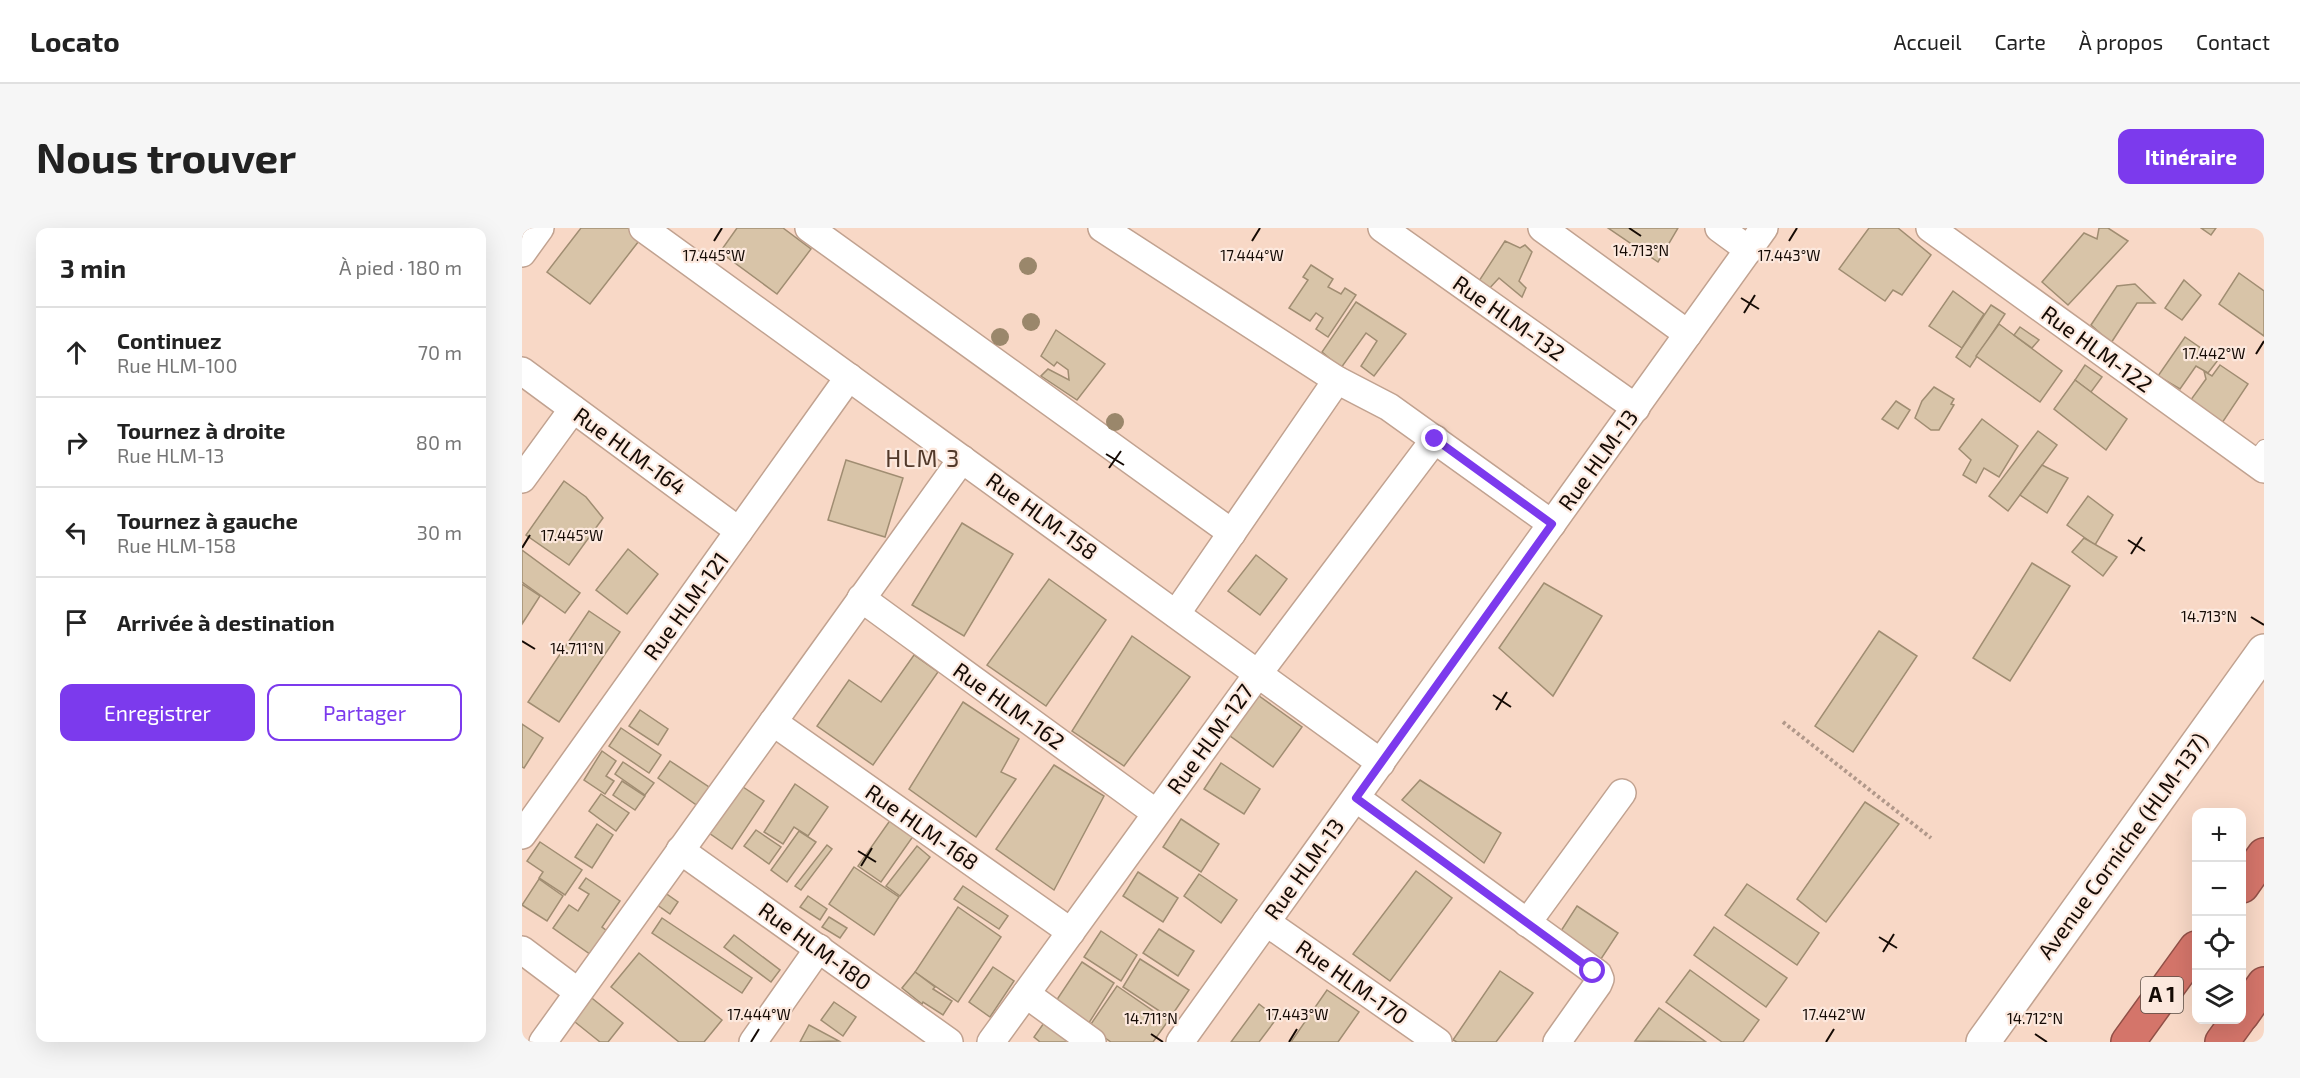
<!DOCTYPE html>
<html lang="fr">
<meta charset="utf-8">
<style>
:root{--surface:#fff;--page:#f6f6f6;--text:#222;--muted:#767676;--line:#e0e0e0;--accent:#7c3aed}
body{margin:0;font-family:"Exo 2",sans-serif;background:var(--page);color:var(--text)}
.controls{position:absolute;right:18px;bottom:18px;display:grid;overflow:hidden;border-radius:12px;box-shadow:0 6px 24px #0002}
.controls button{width:54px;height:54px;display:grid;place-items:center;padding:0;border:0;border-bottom:2px solid var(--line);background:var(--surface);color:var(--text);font:30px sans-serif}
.stop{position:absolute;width:18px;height:18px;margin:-14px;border:4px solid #7c3aed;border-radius:50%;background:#fff}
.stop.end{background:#7c3aed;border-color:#fff;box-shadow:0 2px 6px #0008}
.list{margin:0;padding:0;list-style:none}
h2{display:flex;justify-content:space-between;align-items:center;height:78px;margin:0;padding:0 24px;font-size:26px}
h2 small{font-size:20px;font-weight:400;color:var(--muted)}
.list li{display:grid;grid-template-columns:39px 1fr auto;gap:18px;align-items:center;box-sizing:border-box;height:90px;padding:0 24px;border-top:2px solid var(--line)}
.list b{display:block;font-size:22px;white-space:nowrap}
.list p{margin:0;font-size:20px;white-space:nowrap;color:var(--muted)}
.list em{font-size:20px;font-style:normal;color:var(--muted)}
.actions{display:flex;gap:12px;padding:18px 24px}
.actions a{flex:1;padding:14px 0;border:2px solid var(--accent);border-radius:12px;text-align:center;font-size:21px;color:var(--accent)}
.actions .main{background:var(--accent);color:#fff}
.icon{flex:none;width:33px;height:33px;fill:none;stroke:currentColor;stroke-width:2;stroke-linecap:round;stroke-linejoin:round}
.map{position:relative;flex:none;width:1742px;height:814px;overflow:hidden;border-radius:12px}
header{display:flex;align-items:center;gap:36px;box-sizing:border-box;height:84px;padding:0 30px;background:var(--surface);border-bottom:2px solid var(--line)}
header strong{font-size:28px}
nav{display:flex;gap:33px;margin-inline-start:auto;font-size:21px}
.intro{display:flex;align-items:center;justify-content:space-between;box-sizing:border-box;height:144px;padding:0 36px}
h1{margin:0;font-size:42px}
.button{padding:15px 27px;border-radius:12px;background:var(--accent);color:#fff;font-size:21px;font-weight:700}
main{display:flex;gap:36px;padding:0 36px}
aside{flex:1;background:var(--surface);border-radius:12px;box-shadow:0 6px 24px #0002}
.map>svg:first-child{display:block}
</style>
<header>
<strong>Locato</strong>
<nav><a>Accueil</a><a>Carte</a><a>À propos</a><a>Contact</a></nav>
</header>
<div class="intro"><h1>Nous trouver</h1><a class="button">Itinéraire</a></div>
<main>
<aside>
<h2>3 min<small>À pied · 180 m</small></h2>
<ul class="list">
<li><svg class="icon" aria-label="ahead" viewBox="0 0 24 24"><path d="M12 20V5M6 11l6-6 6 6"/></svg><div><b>Continuez</b><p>Rue HLM-100</p></div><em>70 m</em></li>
<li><svg class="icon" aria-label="right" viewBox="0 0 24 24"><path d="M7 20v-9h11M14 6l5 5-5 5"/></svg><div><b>Tournez à droite</b><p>Rue HLM-13</p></div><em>80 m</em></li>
<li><svg class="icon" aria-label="left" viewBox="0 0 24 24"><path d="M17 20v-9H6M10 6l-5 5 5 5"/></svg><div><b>Tournez à gauche</b><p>Rue HLM-158</p></div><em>30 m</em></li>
<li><svg class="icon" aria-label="arrive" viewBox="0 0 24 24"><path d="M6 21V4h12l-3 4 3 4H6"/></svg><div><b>Arrivée à destination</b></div></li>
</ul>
<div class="actions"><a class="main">Enregistrer</a><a>Partager</a></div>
</aside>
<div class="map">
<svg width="1742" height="814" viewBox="0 0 1742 814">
<rect width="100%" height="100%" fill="#f8d8c6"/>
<g fill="#d8c4a8" stroke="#a08d72" stroke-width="1.5">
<polygon points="59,0 110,0 120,9 68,76 25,44"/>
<polygon points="215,0 261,0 289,21 255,66 198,24"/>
<polygon points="1086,0 1156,0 1136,34"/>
<polygon points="1347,0 1376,0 1409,27 1380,67 1371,62 1363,73 1317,41"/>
<polygon points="1577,0 1586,0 1606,13 1546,77 1520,54 1562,5 1575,11"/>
<polygon points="1679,0 1694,0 1689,7"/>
<polygon points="983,13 998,20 1003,17 1010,24 997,53 1004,60 1000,69 977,50 964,64 955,56"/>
<polygon points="789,37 811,51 806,59 819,66 823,60 834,67 806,109 794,101 801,90 794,85 788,93 767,80 786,52 781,49"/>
<polygon points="1717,45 1742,63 1742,108 1697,76"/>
<polygon points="1662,52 1679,67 1660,92 1643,80"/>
<polygon points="1613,56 1633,75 1615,75 1589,115 1569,97 1595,58"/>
<polygon points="1431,63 1462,86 1440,120 1407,98"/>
<polygon points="834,74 884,106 852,148 839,138 855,113 844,105 819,140 800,124"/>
<polygon points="1469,77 1483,86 1448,139 1434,129"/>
<polygon points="1477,96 1540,143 1518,174 1454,128"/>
<polygon points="1498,99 1517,112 1510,120 1492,107"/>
<polygon points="534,102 583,136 555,172 519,148 526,141 547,152 546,142 535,134 532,138 519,128"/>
<polygon points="1663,109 1696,132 1686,145 1674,138 1658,161 1636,148"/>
<polygon points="1563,137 1580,149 1569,164 1553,152"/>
<polygon points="1698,137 1726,156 1698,198 1668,173 1684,151 1682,143 1690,148"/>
<polygon points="1553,152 1605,191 1584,222 1532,181"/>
<polygon points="1412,159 1432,171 1429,176 1432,177 1417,202 1409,202 1393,190 1400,173"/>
<polygon points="1374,173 1388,182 1376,201 1360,191"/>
<polygon points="1460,191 1496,218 1477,249 1462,240 1454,255 1441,247 1449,232 1437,221"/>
<polygon points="1516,203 1535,217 1486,283 1467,268"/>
<polygon points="324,232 381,250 363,309 306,292"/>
<polygon points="1520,237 1546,250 1525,285 1498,267"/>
<polygon points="42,253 64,269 81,290 47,337 4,307"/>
<polygon points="1566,268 1591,287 1573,317 1545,297"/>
<polygon points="440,295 491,326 442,408 390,377"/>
<polygon points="1562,310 1595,329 1581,348 1550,324"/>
<polygon points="106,321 136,346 105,386 74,362"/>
<polygon points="0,322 58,365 43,385 0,354"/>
<polygon points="734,327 765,351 738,387 706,363"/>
<polygon points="1510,335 1548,358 1488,453 1451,430"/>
<polygon points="527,351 584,392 524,478 465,437"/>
<polygon points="1022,355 1080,388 1031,468 977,420"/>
<polygon points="0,356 18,368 0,396"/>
<polygon points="67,383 98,404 37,494 6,474"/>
<polygon points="1357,403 1395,428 1331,524 1293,498"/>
<polygon points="610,408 668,449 602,538 550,503"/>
<polygon points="392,427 416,444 351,537 295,498 327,452 359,474"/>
<polygon points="733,465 780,499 751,539 704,505"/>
<polygon points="441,474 497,511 479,544 494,551 454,609 387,561"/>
<polygon points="118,482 146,501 136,517 107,498"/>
<polygon points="0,496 21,510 2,540 0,539"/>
<polygon points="99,500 139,527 127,545 87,518"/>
<polygon points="80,523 94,533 84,548 92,553 83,566 62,552"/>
<polygon points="148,533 196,565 183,583 136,550"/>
<polygon points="101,534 132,555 123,567 93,546"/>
<polygon points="699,535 738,561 722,586 682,561"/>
<polygon points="532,537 582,568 532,662 474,621"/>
<polygon points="898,552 979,605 962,635 880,572"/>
<polygon points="100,553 123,568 113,582 91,567"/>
<polygon points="273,556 306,579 286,608 272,599 261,616 242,604"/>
<polygon points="218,557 242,573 210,621 187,605"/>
<polygon points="79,566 107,585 94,603 67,583"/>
<polygon points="1343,574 1377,596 1304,694 1275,671"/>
<polygon points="369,591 392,607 359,654 336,638"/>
<polygon points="659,591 697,616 679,644 641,619"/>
<polygon points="75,596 91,607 70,640 53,629"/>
<polygon points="234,602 259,619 247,636 222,618"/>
<polygon points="277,603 294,614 265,654 249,642"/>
<polygon points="18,614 60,642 43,667 17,650 21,644 5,633"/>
<polygon points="305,617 310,621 279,662 273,658"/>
<polygon points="395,618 408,629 378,668 364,658"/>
<polygon points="332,639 377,669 352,707 307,676"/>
<polygon points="894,643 930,670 868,753 831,726"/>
<polygon points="616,644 656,670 641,694 601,668"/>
<polygon points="677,646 715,672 699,695 662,668"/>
<polygon points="64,650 98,673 80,699 89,706 72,729 31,700 47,677 56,683 67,666 57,660"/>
<polygon points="17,651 41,668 25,693 0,677"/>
<polygon points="1225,656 1297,705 1275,737 1203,687"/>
<polygon points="441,658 486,688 477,701 432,671"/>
<polygon points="139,662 156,674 148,686 131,674"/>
<polygon points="286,668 305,681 298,692 278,679"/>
<polygon points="1055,678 1096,705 1077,734 1037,706"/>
<polygon points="436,679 479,709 436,774 393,744"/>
<polygon points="307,689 325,700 318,710 300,699"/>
<polygon points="140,690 230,750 220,765 130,705"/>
<polygon points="1192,699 1265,750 1244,779 1172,727"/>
<polygon points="637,701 672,723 656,748 621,725"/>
<polygon points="579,703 615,727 599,753 562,729"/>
<polygon points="212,707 258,742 249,754 202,719"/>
<polygon points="117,725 200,792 182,814 157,814 89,759"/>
<polygon points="618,731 667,762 648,790 601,759"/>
<polygon points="560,734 592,755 565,798 532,776"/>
<polygon points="471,739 492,753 468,789 447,774"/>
<polygon points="1168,742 1237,792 1221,814 1200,814 1144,774"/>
<polygon points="978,743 1011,765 974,814 935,814 931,812"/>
<polygon points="393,744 413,759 411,761 430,773 421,787 401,774 400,776 380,760"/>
<polygon points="595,758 646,793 631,814 589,814 567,799"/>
<polygon points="805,762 837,784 816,814 769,814"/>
<polygon points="66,767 101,795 86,814 78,814 48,790"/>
<polygon points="312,774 334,789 321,808 299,792"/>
<polygon points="737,776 755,790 737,814 709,814"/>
<polygon points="1137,780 1184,814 1113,813"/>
<polygon points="524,792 554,814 518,814 512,809"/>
<polygon points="287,797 317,813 278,814"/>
</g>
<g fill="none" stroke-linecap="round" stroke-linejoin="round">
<defs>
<polyline id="service" points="1731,234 1742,219"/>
<g id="minor">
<polyline points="121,0 859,535"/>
<polyline points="287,0 710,305"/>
<polyline points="580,0 815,152 867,179 1030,296"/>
<polyline points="860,0 1114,180"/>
<polyline points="1020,0 1166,106"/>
<polyline points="1197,0 1227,22"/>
<polyline points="1408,0 1742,241"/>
<polyline points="0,25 18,0"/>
<polyline points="0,143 217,303"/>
<polyline points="0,251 51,181"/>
<polyline points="339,370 634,585"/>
<polyline points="654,386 815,152"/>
<polyline points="251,494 549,704"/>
<polyline points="834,570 1076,746 1078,751 1076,756 1035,814"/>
<polyline points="0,607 327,149"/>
<polyline points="158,622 427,814"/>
<polyline points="744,694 916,814"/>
<polyline points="1005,695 1100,565"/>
<polyline points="0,722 56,764"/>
<polyline points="504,766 570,814"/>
<polyline points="21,814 440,231"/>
<polyline points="231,814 297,720"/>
<polyline points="469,814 735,447 913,211"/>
<polyline points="658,814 1242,0"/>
</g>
<polyline id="tertiary" points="1461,814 1742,423"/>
<g id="motorway">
<polyline points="1720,658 1742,627"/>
<polyline points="1720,787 1742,756"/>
<polyline points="1606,814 1674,720"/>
<polyline points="1700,814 1716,792"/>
</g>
</defs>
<use href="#service" stroke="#c1a290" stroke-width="16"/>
<use href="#minor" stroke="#c1a290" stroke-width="30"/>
<use href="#tertiary" stroke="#c1a290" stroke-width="36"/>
<use href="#motorway" stroke="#915047" stroke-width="36"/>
<polyline stroke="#b1988a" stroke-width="4" stroke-dasharray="3 3" stroke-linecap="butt" points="1261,494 1409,610"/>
<use href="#service" stroke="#fff" stroke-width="14"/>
<use href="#minor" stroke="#fff" stroke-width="27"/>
<use href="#tertiary" stroke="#fff" stroke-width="33"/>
<use href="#motorway" stroke="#d4756a" stroke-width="33"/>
</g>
<g fill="#9a876b">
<circle cx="506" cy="38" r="9"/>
<circle cx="509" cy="94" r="9"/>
<circle cx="478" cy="109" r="9"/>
<circle cx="593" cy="194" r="9"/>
</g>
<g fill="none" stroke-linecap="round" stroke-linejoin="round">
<polyline stroke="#7c3aed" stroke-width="8" points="913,211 1030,296 834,570 1071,743"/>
</g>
<path fill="none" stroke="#150b05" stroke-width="2" d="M1107,0L1119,8M192,13L200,0M730,13L738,0M1267,13L1275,0M1219,70L1237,81M1222,85L1233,67M1734,126L1742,113M584,226L602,237M587,240L599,223M1606,312L1623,323M0,320L8,307M1609,326L1620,309M1729,389L1742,397M0,413L13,421M971,467L989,479M974,482L985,464M336,623L354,634M339,638L350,620M1357,709L1375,720M1361,724L1372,706M629,806L641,814M1513,806L1525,814M229,814L237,801M767,814L775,801M1304,814L1312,801"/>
<g text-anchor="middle" stroke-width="4.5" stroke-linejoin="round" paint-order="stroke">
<rect fill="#fce8dd" stroke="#5a4d46" stroke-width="1.5" x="1619" y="749" width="42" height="36" rx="4.5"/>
<g font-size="21" font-weight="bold" fill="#150b05">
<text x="1640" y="774">A 1</text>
</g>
<g font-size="22" fill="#150b05" stroke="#fce8dd">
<text transform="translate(987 90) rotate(35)" y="8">Rue HLM-132</text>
<text transform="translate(1575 121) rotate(36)" y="8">Rue HLM-122</text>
<text transform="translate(108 223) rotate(36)" y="8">Rue HLM-164</text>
<text transform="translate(1076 232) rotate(-54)" y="8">Rue HLM-13</text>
<text transform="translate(520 288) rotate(36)" y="8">Rue HLM-158</text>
<text transform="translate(164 378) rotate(-54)" y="8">Rue HLM-121</text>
<text transform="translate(487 478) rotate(36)" y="8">Rue HLM-162</text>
<text transform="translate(688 511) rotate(-54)" y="8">Rue HLM-127</text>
<text transform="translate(400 599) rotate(35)" y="8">Rue HLM-168</text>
<text transform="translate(1601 618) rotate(-54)" y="8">Avenue Corniche (HLM-137)</text>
<text transform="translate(782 641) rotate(-54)" y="8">Rue HLM-13</text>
<text transform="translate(293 718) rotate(36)" y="8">Rue HLM-180</text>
<text transform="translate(830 754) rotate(35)" y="8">Rue HLM-170</text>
</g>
<g font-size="24" letter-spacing="1.5" fill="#52392a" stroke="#fce8dd">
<text x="401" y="239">HLM 3</text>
</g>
</g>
<g font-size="15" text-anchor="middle" fill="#150b05" stroke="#fce8dd" stroke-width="4.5" stroke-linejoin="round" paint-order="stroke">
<text x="1119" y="28">14.713°N</text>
<text x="192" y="33">17.445°W</text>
<text x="730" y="33">17.444°W</text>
<text x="1267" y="33">17.443°W</text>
<text x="1692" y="131">17.442°W</text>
<text x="50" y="313">17.445°W</text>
<text x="1687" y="394">14.713°N</text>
<text x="55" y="426">14.711°N</text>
<text x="237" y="792">17.444°W</text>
<text x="775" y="792">17.443°W</text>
<text x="1312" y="792">17.442°W</text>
<text x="629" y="796">14.711°N</text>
<text x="1513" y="796">14.712°N</text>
</g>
</svg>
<div class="controls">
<button>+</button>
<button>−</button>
<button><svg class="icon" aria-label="locate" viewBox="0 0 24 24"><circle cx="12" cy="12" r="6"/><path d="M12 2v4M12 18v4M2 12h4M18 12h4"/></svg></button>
<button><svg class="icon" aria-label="layers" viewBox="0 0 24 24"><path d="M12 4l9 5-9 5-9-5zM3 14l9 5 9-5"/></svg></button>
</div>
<div class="stop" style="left:1071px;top:743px"></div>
<div class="stop end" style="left:913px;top:211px"></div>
</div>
</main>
